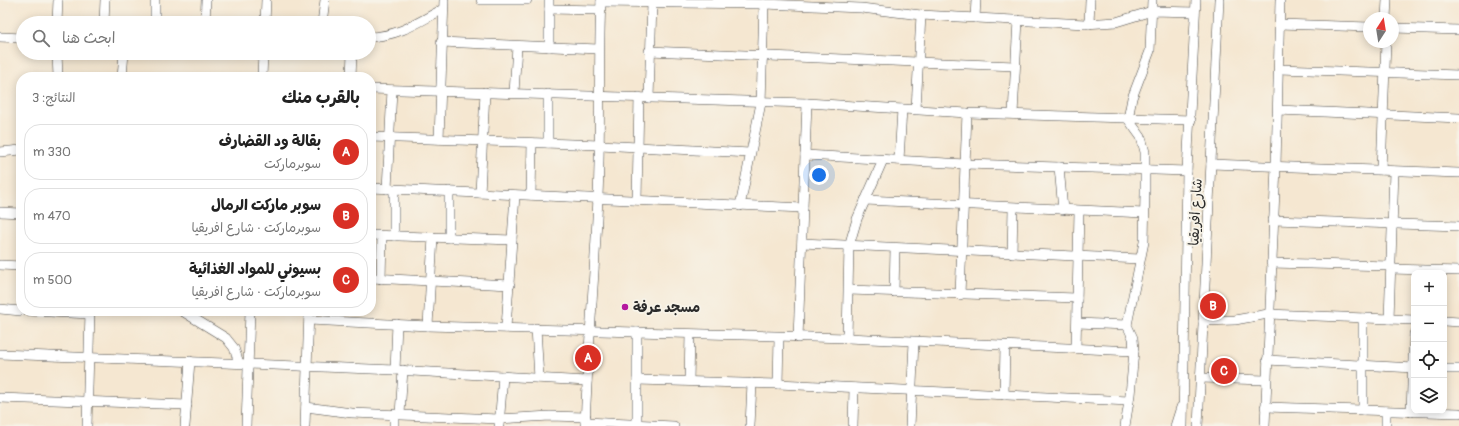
<!DOCTYPE html>
<html lang="ar">
<meta charset="utf-8">
<style>
:root{--surface:#fff;--page:#f6f6f6;--text:#222;--muted:#767676;--line:#e0e0e0;--accent:#d93025}
body{margin:0;font-family:Pangolin,"Playpen Sans Arabic",sans-serif;background:var(--page);color:var(--text);direction:rtl}
.controls{position:absolute;right:12px;bottom:12px;display:grid;overflow:hidden;border-radius:8px;box-shadow:0 2px 10px #0003}
.controls button{width:36px;height:36px;display:grid;place-items:center;padding:0;border:0;border-bottom:1px solid var(--line);background:var(--surface);color:var(--text);font:20px sans-serif}
.compass{position:absolute;left:1363px;top:12px;width:36px;height:36px;border-radius:50%;background:var(--surface);box-shadow:0 2px 10px #0003;rotate:12deg}
.you{position:absolute;left:819px;top:175px;width:14px;height:14px;margin:-10px;border:3px solid #fff;border-radius:50%;background:#1a73e8;box-shadow:0 0 0 6px #1a73e833}
.badge{display:grid;place-items:center;width:26px;height:26px;border-radius:50%;background:var(--accent);color:#fff;font-size:13px;font-weight:700}
.pin{position:absolute;translate:-50% -50%;border:2px solid #fff;box-shadow:0 1px 4px #0006}
.list{margin:0;padding:0;list-style:none}
h2{display:flex;justify-content:space-between;align-items:center;height:52px;margin:0;padding:0 16px;font-size:17px}
h2 small{font-size:13px;font-weight:400;color:var(--muted)}
.list li{display:grid;grid-template-columns:26px 1fr auto;gap:12px;align-items:center;box-sizing:border-box;height:56px;margin:0 8px 8px;padding:0 8px;border:1px solid var(--line);border-radius:16px}
.list b{display:block;font-size:15px;white-space:nowrap}
.list p{margin:0;font-size:13px;white-space:nowrap;color:var(--muted)}
.list em{font-size:13px;font-style:normal;color:var(--muted)}
.icon{flex:none;width:22px;height:22px;fill:none;stroke:currentColor;stroke-width:2;stroke-linecap:round;stroke-linejoin:round}
.map{position:relative;flex:none;width:1459px;height:426px;overflow:hidden;direction:ltr}
.search{position:absolute;background:var(--surface);box-shadow:0 2px 10px #0003;left:16px;top:16px;width:360px;height:44px;display:flex;align-items:center;gap:10px;box-sizing:border-box;padding:0 14px;border-radius:22px;color:var(--muted);font-size:15px}
.panel{position:absolute;background:var(--surface);box-shadow:0 2px 10px #0003;left:16px;top:72px;width:360px;height:244px;border-radius:16px;direction:rtl}
.map>svg:first-child{display:block}
</style>
<div class="map">
<svg width="1459" height="426" viewBox="0 0 1459 426">
<rect width="100%" height="100%" fill="#f7f3e8"/>
<filter id="ink" filterUnits="userSpaceOnUse"><feTurbulence type="fractalNoise" baseFrequency=".025" numOctaves="2"/><feDisplacementMap in="SourceGraphic" scale="8" xChannelSelector="R" yChannelSelector="G"/><feConvolveMatrix kernelMatrix="1 2 1 2 8 2 1 2 1" color-interpolation-filters="sRGB"/></filter>
<filter id="wash" filterUnits="userSpaceOnUse"><feTurbulence type="fractalNoise" baseFrequency=".012" numOctaves="4" result="noise"/><feDisplacementMap in="SourceGraphic" scale="16" xChannelSelector="R" yChannelSelector="G"/><feGaussianBlur stdDeviation="0.9" result="paint"/><feColorMatrix in="noise" values="0 0 0 0 0 0 0 0 0 0 0 0 0 0 0 0 0 1.4 0 .05"/><feComposite in="paint" operator="in"/></filter>
<g filter="url(#wash)">
<rect width="100%" height="100%" fill="#f5e7d1"/>
</g>
<g filter="url(#ink)">
<g fill="none" stroke-linecap="round" stroke-linejoin="round">
<defs>
<g id="minor">
<polyline points="155,0 155,23"/>
<polyline points="481,0 527,0"/>
<polyline points="601,2 764,4 861,8 921,15 1085,24 1116,22 1152,11 1195,12"/>
<polyline points="549,9 600,10"/>
<polyline points="975,18 976,0"/>
<polyline points="1386,18 1387,0"/>
<polyline points="57,23 58,0"/>
<polyline points="104,23 105,0"/>
<polyline points="205,23 206,0"/>
<polyline points="265,23 266,0"/>
<polyline points="322,23 325,0"/>
<polyline points="1089,24 1090,0"/>
<polyline points="1280,24 1369,27"/>
<polyline points="1393,28 1459,30"/>
<polyline points="0,37 23,38"/>
<path d="M369,37C399,36 417,23 443,9"/>
<polyline points="441,42 598,49"/>
<polyline points="549,47 549,0"/>
<polyline points="649,51 1015,66"/>
<polyline points="57,53 58,77"/>
<polyline points="1279,69 1459,75"/>
<polyline points="122,77 124,53"/>
<polyline points="262,77 263,53"/>
<polyline points="351,77 352,53"/>
<polyline points="371,89 807,103 967,113 1191,120"/>
<polyline points="514,93 517,46"/>
<polyline points="649,98 652,3"/>
<polyline points="916,109 921,15"/>
<polyline points="1278,110 1459,118"/>
<polyline points="1013,114 1018,20"/>
<polyline points="371,137 600,145 750,153"/>
<polyline points="439,139 444,0"/>
<polyline points="548,143 548,94"/>
<polyline points="0,152 21,150"/>
<polyline points="805,155 965,164 1187,171"/>
<polyline points="899,160 902,109"/>
<polyline points="1211,164 1459,173"/>
<polyline points="1059,167 1063,210"/>
<polyline points="1381,170 1386,42"/>
<polyline points="371,188 803,208"/>
<polyline points="387,189 392,90"/>
<polyline points="480,193 485,92"/>
<polyline points="531,195 532,143"/>
<polyline points="637,200 639,97"/>
<polyline points="865,200 1144,213"/>
<polyline points="740,206 761,103 764,4"/>
<polyline points="0,212 21,213"/>
<polyline points="1273,220 1459,226"/>
<polyline points="371,235 512,240"/>
<polyline points="394,236 394,189"/>
<polyline points="449,238 449,191"/>
<polyline points="802,243 1140,259"/>
<polyline points="1012,254 1013,208"/>
<polyline points="1271,263 1391,266"/>
<polyline points="0,265 21,266"/>
<polyline points="1391,269 1459,271"/>
<polyline points="371,278 510,285"/>
<polyline points="381,279 382,236"/>
<polyline points="849,290 1077,298"/>
<polyline points="894,292 895,249"/>
<polyline points="960,295 967,113"/>
<polyline points="0,309 21,311"/>
<polyline points="30,311 90,314"/>
<polyline points="182,311 226,338 234,348 239,363"/>
<polyline points="1389,319 1394,171"/>
<polyline points="309,320 428,326 847,338 1134,351"/>
<polyline points="1203,321 1235,320 1268,314 1414,320"/>
<polyline points="1444,321 1459,322"/>
<polyline points="1077,323 1127,325"/>
<polyline points="428,326 433,237"/>
<polyline points="506,328 515,195"/>
<polyline points="536,328 539,378"/>
<polyline points="798,338 807,103"/>
<polyline points="847,338 849,246 857,219 883,160"/>
<polyline points="1076,348 1079,211"/>
<polyline points="0,354 395,370 587,381"/>
<polyline points="1267,360 1414,368"/>
<polyline points="1444,369 1459,369"/>
<polyline points="395,370 397,324"/>
<polyline points="1201,378 1266,380"/>
<polyline points="637,380 778,384 1129,401"/>
<polyline points="689,381 690,334"/>
<polyline points="778,384 779,337"/>
<polyline points="1004,395 1005,346"/>
<polyline points="0,398 187,405"/>
<polyline points="306,407 352,413 499,419 550,416 586,417"/>
<polyline points="1265,407 1459,413"/>
<polyline points="1363,410 1363,318"/>
<polyline points="1411,412 1414,334"/>
<polyline points="400,414 403,370"/>
<polyline points="585,422 674,426"/>
<polyline points="87,426 90,311"/>
<polyline points="185,426 190,361"/>
<polyline points="246,426 250,311"/>
<polyline points="305,426 309,311"/>
<polyline points="394,426 394,414"/>
<polyline points="499,426 503,376"/>
<path d="M585,426C588,349 595,273 598,196C601,131 598,66 601,0"/>
<polyline points="637,426 637,332"/>
<polyline points="750,426 752,383"/>
<polyline points="853,426 854,388"/>
<polyline points="910,426 914,342"/>
<polyline points="1125,426 1130,395 1134,351 1133,338 1127,325 1144,242 1145,193 1145,152 1141,137 1128,119 1132,98 1150,51 1152,0"/>
<polyline points="1175,426 1181,407"/>
<polyline points="1183,426 1187,171 1196,0"/>
<polyline points="1198,426 1219,0"/>
<polyline points="1265,426 1276,166 1280,0"/>
<polyline points="1386,426 1386,411"/>
</g>
</defs>
<use href="#minor" stroke="#494744" stroke-width="10"/>
<use href="#minor" stroke="#fff" stroke-width="9"/>
</g>
</g>
<circle fill="#b5179e" stroke="#f7f3e8" stroke-width="1.5" cx="625" cy="307" r="4"/>
<g text-anchor="middle" stroke-width="3.5" stroke-linejoin="round" paint-order="stroke">
<g font-size="14" fill="#2b2b2b" stroke="#f7f3e8">
<text transform="translate(1195 212) rotate(-87)" y="5">شارع افريقيا</text>
</g>
<g font-size="14" font-weight="bold" fill="#2b2b2b" stroke="#f7f3e8" text-anchor="start">
<text x="633" y="312">مسجد عرفة</text>
</g>
</g>
</svg>
<div class="controls">
<button>+</button>
<button>−</button>
<button><svg class="icon" aria-label="locate" viewBox="0 0 24 24"><circle cx="12" cy="12" r="6"/><path d="M12 2v4M12 18v4M2 12h4M18 12h4"/></svg></button>
<button><svg class="icon" aria-label="layers" viewBox="0 0 24 24"><path d="M12 4l9 5-9 5-9-5zM3 14l9 5 9-5"/></svg></button>
</div>
<svg class="compass" viewBox="-18 -18 36 36"><path d="M0-13l5 13h-10z" fill="#e53935"/><path d="M0 13l5-13h-10z" fill="#767676"/></svg>
<div class="you"></div>
<div class="pin badge" style="left:588px;top:358px">A</div>
<div class="pin badge" style="left:1213px;top:306px">B</div>
<div class="pin badge" style="left:1224px;top:371px">C</div>
<div class="search"><svg class="icon" aria-label="search" viewBox="0 0 24 24"><circle cx="10" cy="10" r="6"/><path d="M15 15l6 6"/></svg>ابحث هنا</div>
<section class="panel">
<h2>بالقرب منك<small>النتائج: 3</small></h2>
<ul class="list">
<li><span class="badge">A</span><div><b>بقالة ود القضارف</b><p>سوبرماركت</p></div><em>330 m</em></li>
<li><span class="badge">B</span><div><b>سوبر ماركت الرمال</b><p>سوبرماركت · شارع افريقيا</p></div><em>470 m</em></li>
<li><span class="badge">C</span><div><b>بسيوني للمواد الغذائية</b><p>سوبرماركت · شارع افريقيا</p></div><em>500 m</em></li>
</ul>
</section>
</div>
